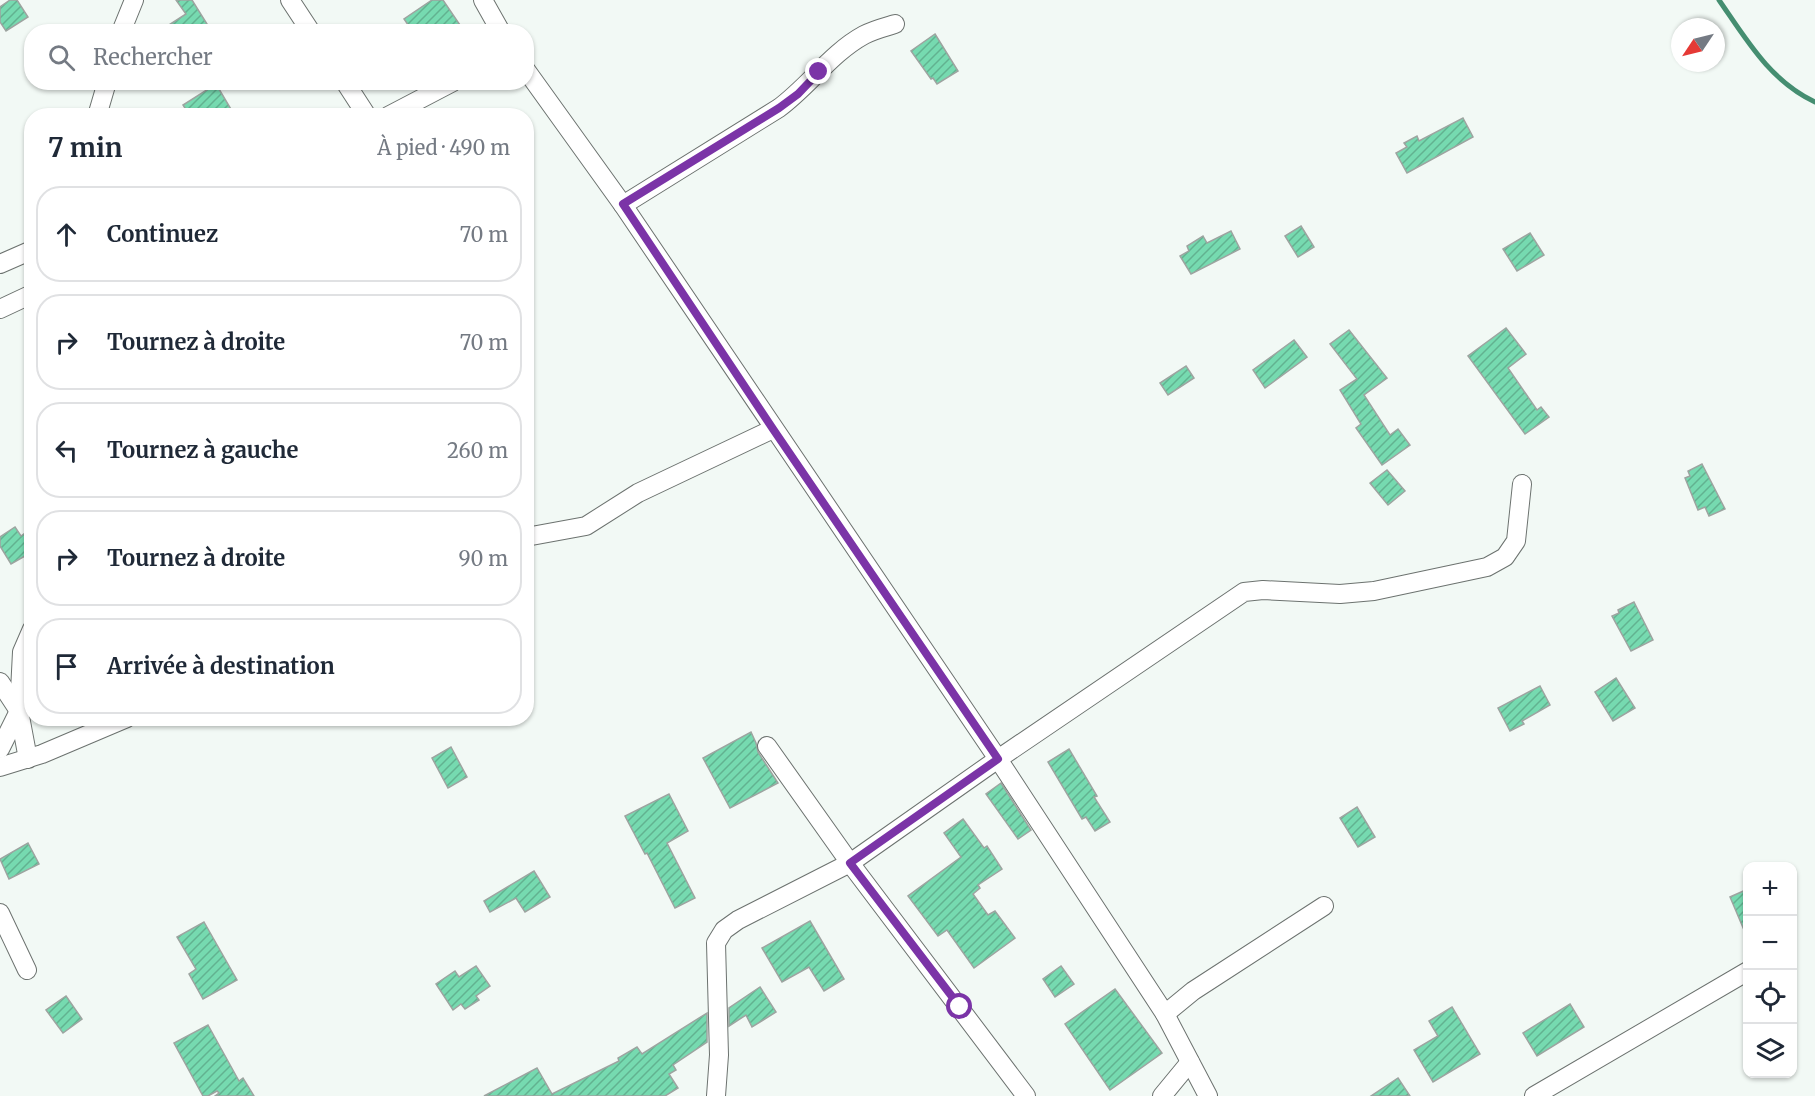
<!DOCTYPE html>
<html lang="fr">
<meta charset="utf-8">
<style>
:root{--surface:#fff;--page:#f2f2f3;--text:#1f2937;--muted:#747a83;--line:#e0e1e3}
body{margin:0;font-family:Merriweather,serif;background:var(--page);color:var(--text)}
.controls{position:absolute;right:18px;bottom:18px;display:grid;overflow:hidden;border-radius:12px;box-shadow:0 2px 4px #0004}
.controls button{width:54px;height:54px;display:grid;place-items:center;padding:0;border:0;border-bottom:2px solid var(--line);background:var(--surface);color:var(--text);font:30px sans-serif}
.compass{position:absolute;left:1671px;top:18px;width:54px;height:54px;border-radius:50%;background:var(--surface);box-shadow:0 2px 4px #0004;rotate:235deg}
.stop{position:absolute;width:18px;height:18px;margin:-14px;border:4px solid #7b34a7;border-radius:50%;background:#fff}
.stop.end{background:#7b34a7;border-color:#fff;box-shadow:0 2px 6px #0008}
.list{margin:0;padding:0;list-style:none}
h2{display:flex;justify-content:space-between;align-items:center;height:78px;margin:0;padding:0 24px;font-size:26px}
h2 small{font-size:20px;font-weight:400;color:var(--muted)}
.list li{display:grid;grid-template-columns:39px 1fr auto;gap:18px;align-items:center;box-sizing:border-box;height:96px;margin:0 12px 12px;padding:0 12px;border:2px solid var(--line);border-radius:24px}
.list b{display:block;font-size:22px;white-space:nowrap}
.list em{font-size:20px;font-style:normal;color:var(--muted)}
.icon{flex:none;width:33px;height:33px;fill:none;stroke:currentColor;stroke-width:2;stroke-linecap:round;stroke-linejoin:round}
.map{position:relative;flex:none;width:1815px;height:1096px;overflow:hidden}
.search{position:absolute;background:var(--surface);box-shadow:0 2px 4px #0004;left:24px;top:24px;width:510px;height:66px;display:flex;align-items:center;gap:15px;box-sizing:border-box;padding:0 21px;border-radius:24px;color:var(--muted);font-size:22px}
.panel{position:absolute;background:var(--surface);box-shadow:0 2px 4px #0004;left:24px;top:108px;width:510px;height:618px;border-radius:24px}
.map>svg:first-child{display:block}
</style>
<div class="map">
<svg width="1815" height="1096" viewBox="0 0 1815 1096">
<defs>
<pattern id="building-hatch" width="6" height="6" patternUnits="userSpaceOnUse" patternTransform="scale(1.5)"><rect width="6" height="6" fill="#76dab0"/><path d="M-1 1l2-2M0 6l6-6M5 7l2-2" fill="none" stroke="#62b290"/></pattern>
</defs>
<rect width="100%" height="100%" fill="#f2f9f5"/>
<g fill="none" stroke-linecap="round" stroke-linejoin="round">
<path stroke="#458e71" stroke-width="5" d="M1719,0C1746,39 1770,81 1815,102"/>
</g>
<g fill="url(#building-hatch)" stroke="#9da4a0" stroke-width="1.5">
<polygon points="10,0 17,0 28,17 6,31 0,22 0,7"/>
<polygon points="176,0 192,0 212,32 158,32 186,14"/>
<polygon points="432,0 443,0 460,25 450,32 413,32 404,19"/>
<polygon points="935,34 958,71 937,84 933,78 931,79 911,51"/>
<polygon points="216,84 235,116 190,116 183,105"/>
<polygon points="1463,118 1473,137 1407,173 1396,153 1407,147 1404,143 1417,136 1419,141"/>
<polygon points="1301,226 1314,247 1298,257 1285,236"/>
<polygon points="1231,231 1240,249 1191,274 1180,256 1189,251 1187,246 1203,236 1207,243"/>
<polygon points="1530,233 1544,255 1517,271 1503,249"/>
<polygon points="1506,328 1526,354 1508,368 1537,410 1541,407 1549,417 1525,434 1468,356"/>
<polygon points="1349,330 1387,378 1364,395 1390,435 1398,429 1410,445 1382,465 1356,428 1361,424 1340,390 1357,379 1330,344"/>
<polygon points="1294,340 1307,357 1265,388 1253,370"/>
<polygon points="1186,366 1194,378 1168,395 1160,383"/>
<polygon points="1702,464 1725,509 1709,516 1705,507 1698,510 1685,478 1690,476 1688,471"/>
<polygon points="1387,470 1405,491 1388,505 1370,483"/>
<polygon points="15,527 21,536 32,528 32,552 11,564 0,546 0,537"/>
<polygon points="1634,602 1653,640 1631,651 1612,616 1619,613 1618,610"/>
<polygon points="1616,678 1635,708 1613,721 1595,692"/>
<polygon points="1540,686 1550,705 1522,721 1524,724 1510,731 1498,708"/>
<polygon points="751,732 756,743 758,752 778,783 730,808 703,758"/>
<polygon points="451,747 467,777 448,788 432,758"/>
<polygon points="1069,749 1097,796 1094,797 1110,822 1095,831 1086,817 1082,819 1048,762"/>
<polygon points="1001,783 1031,830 1018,839 986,794"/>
<polygon points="669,794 688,831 667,843 695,898 675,908 647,853 645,854 625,816"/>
<polygon points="1357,807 1375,837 1358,847 1340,818"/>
<polygon points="963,819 984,848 987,846 1002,869 978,885 980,888 973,894 988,915 995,911 1015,938 974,968 947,930 938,936 908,896 961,857 944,833"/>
<polygon points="28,843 39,864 9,879 0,859"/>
<polygon points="534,871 550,897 525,912 516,898 490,912 484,901"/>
<polygon points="1748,889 1748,937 1747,937 1730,897"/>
<polygon points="810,921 844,979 824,991 809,967 782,982 762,948"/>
<polygon points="204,922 237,980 203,999 189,974 196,969 177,937"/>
<polygon points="476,966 490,986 476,996 479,1000 465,1009 461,1004 453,1010 436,984 455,971 459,977"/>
<polygon points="1061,966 1074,984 1055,997 1043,979"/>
<polygon points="760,987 776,1012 752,1027 746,1015 729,1026 729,1008"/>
<polygon points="1115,989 1162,1053 1110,1090 1065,1024"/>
<polygon points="66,996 82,1019 63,1033 46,1010"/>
<polygon points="1570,1004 1584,1027 1537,1056 1523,1033"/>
<polygon points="1452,1007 1480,1054 1433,1082 1414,1050 1438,1036 1429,1021"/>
<polygon points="707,1013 707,1042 673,1065 676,1070 669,1074 678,1088 665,1096 484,1096 537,1068 552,1094 619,1061 618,1058 637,1047 642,1054"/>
<polygon points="208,1025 239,1081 243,1078 254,1096 215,1096 219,1093 217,1091 208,1096 203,1096 174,1043"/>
<polygon points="1398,1078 1410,1096 1371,1096"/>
</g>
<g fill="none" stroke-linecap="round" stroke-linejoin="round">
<defs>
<g id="minor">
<polyline points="290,0 311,32"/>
<polyline points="483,0 501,32"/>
<polyline points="121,32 134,0"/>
<polyline points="526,70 623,205 998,759 1165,1014 1208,1096"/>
<polyline points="345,82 367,116"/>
<polyline points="97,116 107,82"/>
<polyline points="388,116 453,82"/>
<path d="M623,205L779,108C809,86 831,53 864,35C873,30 885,27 895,24"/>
<polyline points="0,264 32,250"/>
<polyline points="0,309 32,294"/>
<polyline points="526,537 586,526 638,493 773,429"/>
<polyline points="0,682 19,711 28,759"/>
<polyline points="767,746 850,863 1026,1096"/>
<polyline points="0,749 19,711 22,652 32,629"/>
<polyline points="0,767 42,754 127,718"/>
<polyline points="0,913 27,970"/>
<polyline points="1165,1014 1193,991 1324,906"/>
<polyline points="716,1096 719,1055 716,943 724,930 738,920 850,863 998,759 1244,592 1263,590 1340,594 1374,591 1487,567 1505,557 1516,541 1522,484"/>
<polyline points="1162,1096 1190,1062"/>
<polyline points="1534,1096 1748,971"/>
</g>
</defs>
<use href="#minor" stroke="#6c726f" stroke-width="20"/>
<use href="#minor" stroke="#fff" stroke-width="18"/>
</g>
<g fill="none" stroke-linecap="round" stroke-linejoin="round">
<polyline stroke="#7b34a7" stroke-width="8" points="819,72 798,94 779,108 623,204 773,429 998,759 850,863 960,1007"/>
</g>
</svg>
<div class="controls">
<button>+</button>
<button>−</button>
<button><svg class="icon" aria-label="locate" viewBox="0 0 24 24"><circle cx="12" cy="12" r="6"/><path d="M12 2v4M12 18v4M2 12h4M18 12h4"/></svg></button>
<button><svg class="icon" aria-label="layers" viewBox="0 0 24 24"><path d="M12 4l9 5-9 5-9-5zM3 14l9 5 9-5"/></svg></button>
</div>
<svg class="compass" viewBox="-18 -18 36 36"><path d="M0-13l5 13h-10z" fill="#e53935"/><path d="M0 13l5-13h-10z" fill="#747a83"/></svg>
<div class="stop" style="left:960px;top:1007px"></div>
<div class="stop end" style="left:819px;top:72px"></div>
<div class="search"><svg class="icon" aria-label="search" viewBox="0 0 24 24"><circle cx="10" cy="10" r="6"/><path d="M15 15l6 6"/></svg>Rechercher</div>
<section class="panel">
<h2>7 min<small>À pied · 490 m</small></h2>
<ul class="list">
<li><svg class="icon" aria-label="ahead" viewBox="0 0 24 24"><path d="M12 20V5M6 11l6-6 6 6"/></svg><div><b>Continuez</b></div><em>70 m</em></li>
<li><svg class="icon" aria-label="right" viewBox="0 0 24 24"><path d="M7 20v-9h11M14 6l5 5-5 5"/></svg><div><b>Tournez à droite</b></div><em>70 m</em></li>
<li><svg class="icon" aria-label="left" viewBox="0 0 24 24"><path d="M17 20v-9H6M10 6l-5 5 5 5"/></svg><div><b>Tournez à gauche</b></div><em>260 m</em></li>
<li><svg class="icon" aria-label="right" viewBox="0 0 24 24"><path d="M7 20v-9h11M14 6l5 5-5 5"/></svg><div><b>Tournez à droite</b></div><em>90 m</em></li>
<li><svg class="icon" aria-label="arrive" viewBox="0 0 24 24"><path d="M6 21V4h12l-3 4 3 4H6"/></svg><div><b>Arrivée à destination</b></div></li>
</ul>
</section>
</div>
